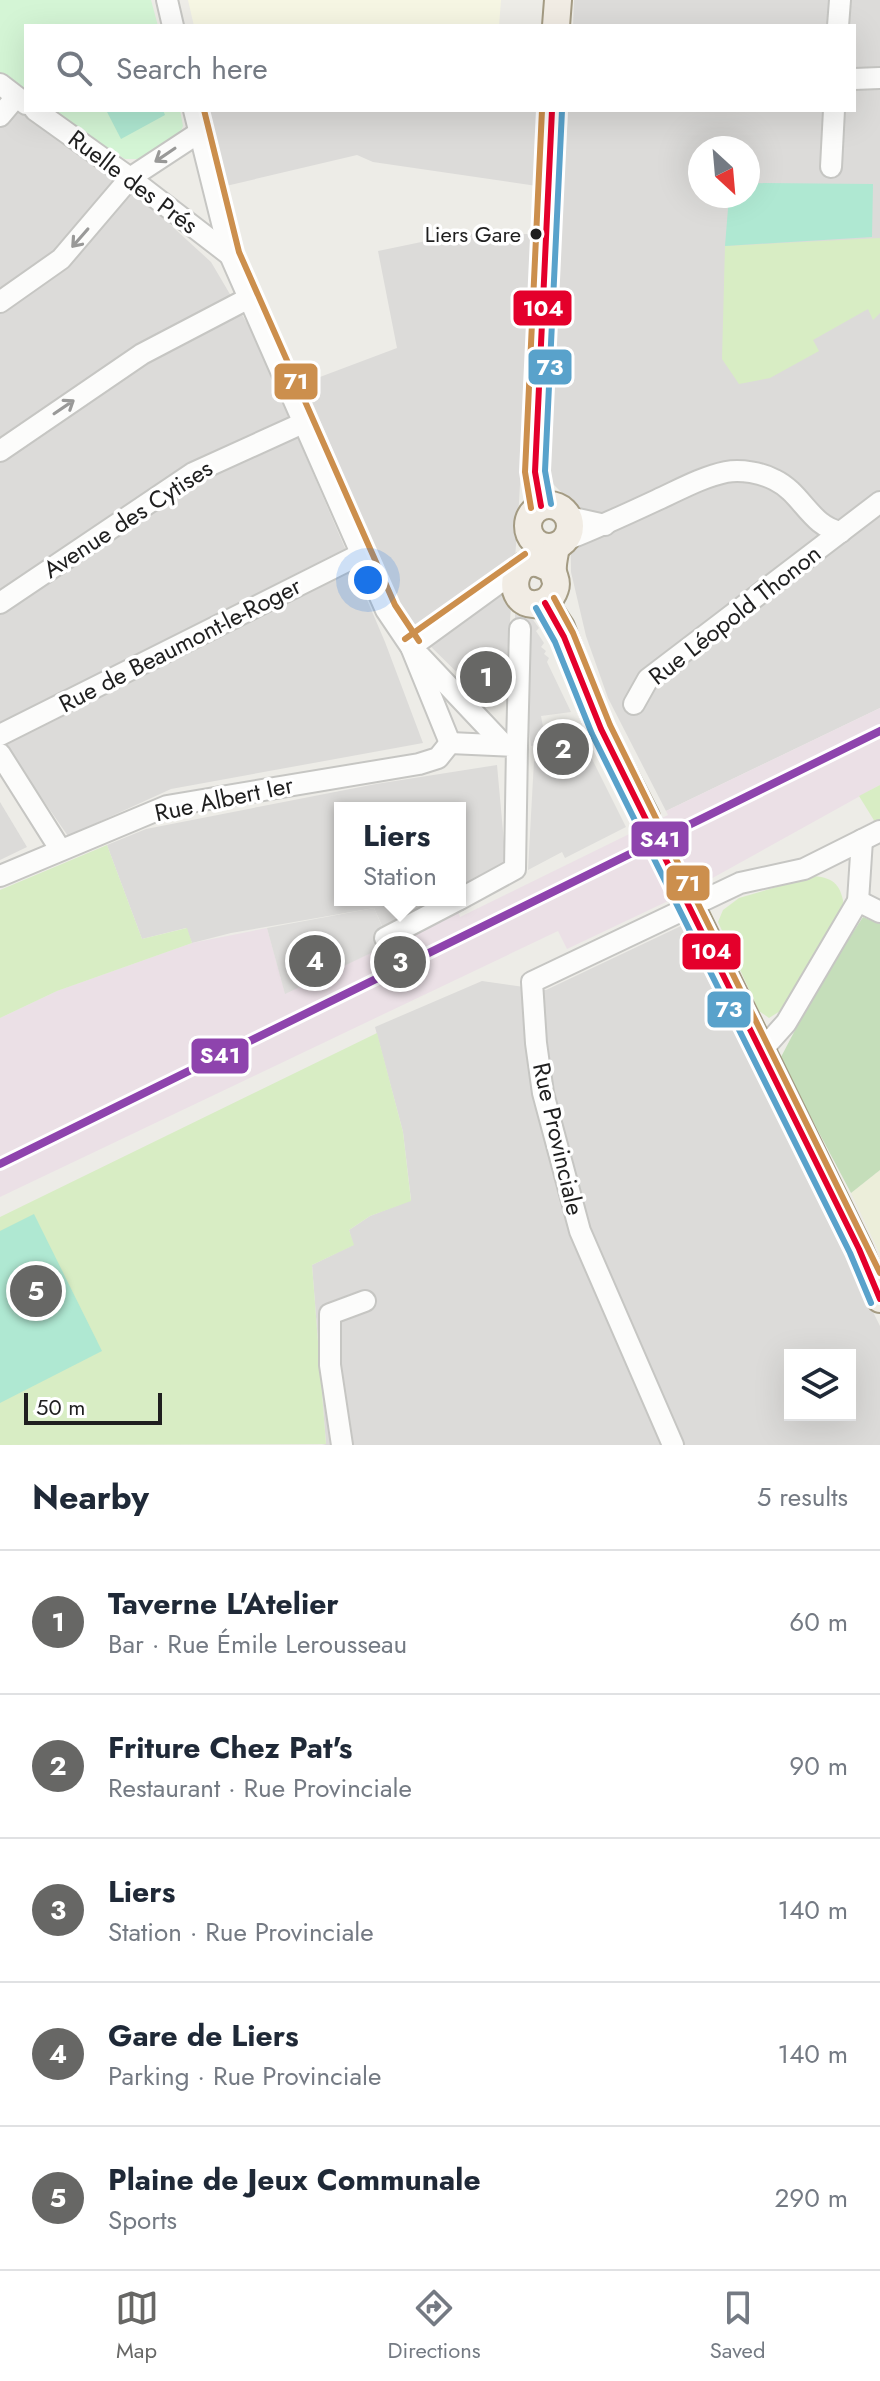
<!DOCTYPE html>
<meta charset="utf-8">
<style>
:root{--surface:#fff;--page:#f6f6f7;--text:#1f2937;--muted:#747a83;--line:#e0e1e3;--accent:#676765}
body{margin:0;font-family:Jost,sans-serif;background:var(--page);color:var(--text)}
.controls{position:absolute;right:24px;bottom:24px;display:grid;overflow:hidden;border-radius:0px;box-shadow:0 8px 32px #0002}
.controls button{width:72px;height:72px;display:grid;place-items:center;padding:0;border:0;border-bottom:2px solid var(--line);background:var(--surface);color:var(--text);font:40px sans-serif}
.compass{position:absolute;left:688px;top:136px;width:72px;height:72px;border-radius:50%;background:var(--surface);box-shadow:0 8px 32px #0002;rotate:154deg}
.scale{position:absolute;left:24px;bottom:20px;width:138px;box-sizing:border-box;padding-left:8px;border:4px solid #1f1f1f;border-top:0;font-size:22px;line-height:28px;white-space:nowrap;color:#1f1f1f;-webkit-text-stroke:6px #fff;paint-order:stroke}
.you{position:absolute;left:368px;top:580px;width:28px;height:28px;margin:-20px;border:6px solid #fff;border-radius:50%;background:#1a73e8;box-shadow:0 0 0 12px #1a73e833}
.badge{display:grid;place-items:center;width:52px;height:52px;border-radius:50%;background:var(--accent);color:#fff;font-size:26px;font-weight:700}
.pin{position:absolute;translate:-50% -50%;border:4px solid #fff;box-shadow:0 2px 8px #0006}
.popup{position:absolute;left:334px;top:802px;width:132px;height:104px;box-sizing:border-box;display:grid;place-content:center;border-radius:0px;background:var(--surface);filter:drop-shadow(0 2px 6px #0005);font-size:26px;white-space:nowrap;color:var(--muted)}
.popup b{font-size:30px;color:var(--text)}
.popup::after{content:'';position:absolute;left:50%;top:100%;margin-left:-16px;border:16px solid transparent;border-top-color:var(--surface)}
.list{margin:0;padding:0;list-style:none}
h2{display:flex;justify-content:space-between;align-items:center;height:104px;margin:0;padding:0 32px;font-size:34px}
h2 small{font-size:26px;font-weight:400;color:var(--muted)}
.list li{display:grid;grid-template-columns:52px 1fr auto;gap:24px;align-items:center;box-sizing:border-box;height:144px;padding:0 32px;border-top:2px solid var(--line)}
.list b{display:block;font-size:30px;white-space:nowrap}
.list p{margin:0;font-size:26px;white-space:nowrap;color:var(--muted)}
.list em{font-size:26px;font-style:normal;color:var(--muted)}
.icon{flex:none;width:44px;height:44px;fill:none;stroke:currentColor;stroke-width:2;stroke-linecap:round;stroke-linejoin:round}
.map{position:relative;flex:none;width:880px;height:1445px;overflow:hidden}
.search{position:absolute;background:var(--surface);box-shadow:0 8px 32px #0002;left:24px;right:24px;top:24px;height:88px;display:flex;align-items:center;gap:20px;box-sizing:border-box;padding:0 28px;border-radius:0px;color:var(--muted);font-size:30px}
.sheet{height:824px;background:var(--surface)}
nav{display:flex;justify-content:space-around;align-items:center;box-sizing:border-box;height:112px;border-top:2px solid var(--line);background:var(--surface);font-size:22px;color:var(--muted)}
nav a{display:grid;justify-items:center;gap:4px}
nav .on{color:var(--accent)}
.map>svg:first-child{display:block}
</style>
<div class="map">
<svg width="880" height="1445" viewBox="0 0 880 1445">
<rect width="100%" height="100%" fill="#edece7"/>
<g fill="#dcdbd9" fill-rule="evenodd">
<path d="M574,0H880V708L666,811L608,698L586,636L571,572L570,501L547,478L568,110H854V26H573ZM700,148H748V196H700Z"/>
<polygon points="0,93 140,197 211,262 254,335 385,642 423,743 171,789 68,836 0,738"/>
<polygon points="207,110 544,110 537,186 373,162 357,155 226,186"/>
<polygon points="460,234 534,234 518,520 504,696 489,704 413,629 385,572 304,383 397,348 378,251"/>
<polygon points="497,765 506,864 460,888 460,808 340,808 340,900 437,900 383,928 374,908 231,933 192,943 186,928 142,939 107,845 146,829 376,784"/>
<polygon points="0,802 27,847 0,860"/>
<path d="M681,926L880,1326V1445H322L326,1444L312,1265L353,1245L349,1230L370,1216L411,1200L403,1132L375,1027L482,981L546,990ZM790,1355H850V1415H790Z"/>
</g>
<polygon fill="#ebe0e6" points="880,708 880,785 689,891 567,949 558,931 0,1197 0,1018 57,991 192,943 267,928 285,993 458,912 460,917 668,815 666,811"/>
<polygon fill="#f6f6e3" points="188,0 501,0 499,26 194,26"/>
<polygon fill="#eceeda" points="880,1170 880,1254 851,1193"/>
<g fill="#d8edc4">
<polygon points="880,238 880,313 873,320 868,309 813,340 819,351 770,378 739,384 722,359 725,246"/>
<polygon points="880,785 880,820 875,822 859,796"/>
<polygon points="107,845 142,939 187,928 192,943 57,991 0,1018 0,890"/>
<path d="M814,876C835,878 841,886 844,906L785,1008L769,1018L759,1011L718,922L723,910L739,898Z"/>
<polygon points="377,1033 403,1132 411,1201 370,1216 349,1230 354,1245 312,1265 326,1444 0,1445 0,1217"/>
</g>
<polygon fill="#c5deba" points="863,917 880,924 880,1170 851,1193 780,1059 817,988"/>
<g fill="#d4f5d5">
<polygon points="0,0 151,0 158,26 26,26 26,94 0,76"/>
<polygon points="49,110 180,110 183,126 179,135 145,159 125,159"/>
</g>
<g fill="#afe8d2">
<polygon points="106,110 163,110 165,115 121,139"/>
<polygon points="748,183 873,184 872,237 725,246 729,196 748,196"/>
<polygon points="34,1214 102,1351 0,1403 0,1231"/>
</g>
<g fill="#dedddb">
<polygon points="515,611 531,617 539,628 536,631 544,643 541,647 546,651 544,654 549,658 547,662 571,712 541,716 546,743 531,746 515,633"/>
<polygon points="588,751 626,827 565,858 562,852 528,870 534,761"/>
<polygon points="374,908 390,944 285,994 267,928"/>
</g>
<g fill="none" stroke-linecap="round" stroke-linejoin="round">
<polyline stroke="#c4c3bf" stroke-width="26" stroke-dasharray="26 13" stroke-linecap="butt" points="646,817 697,918"/>
<defs>
<g id="minor">
<polyline points="167,0 173,26"/>
<polyline points="838,26 840,0"/>
<polyline points="854,79 880,78"/>
<polyline points="0,84 26,104"/>
<polyline points="35,110 130,178 230,255"/>
<polyline points="194,110 230,255 386,610 411,647 450,743"/>
<polyline points="0,116 16,97"/>
<polyline points="831,167 834,110"/>
<polyline points="0,302 61,259 130,178 200,132"/>
<polyline points="0,451 142,354 249,298"/>
<polyline points="569,517 605,525"/>
<path d="M566,540C597,528 627,514 657,500C679,490 702,477 726,472C741,469 762,473 775,480C802,493 811,527 841,532"/>
<polyline points="0,603 193,473 303,423"/>
<polyline points="411,647 521,567"/>
<polyline points="420,656 504,745"/>
<polyline points="634,704 648,679 880,502"/>
<polyline points="0,735 361,554"/>
<polyline points="450,743 517,746 515,869 460,899"/>
<polyline points="517,746 520,629"/>
<polyline points="0,754 60,849"/>
<polyline points="862,840 880,831"/>
<polyline points="0,876 167,806 419,764 438,758 450,743"/>
<polyline points="858,901 880,912"/>
<polyline points="385,938 458,900"/>
<polyline points="342,1445 330,1365 330,1314 365,1301"/>
<polyline points="673,1445 580,1231 543,1093 536,1043 532,982 740,883 804,869 862,840 858,901 786,1023 761,1051"/>
</g>
<g id="major">
<polyline points="556,26 558,0"/>
<circle cx="549" cy="526" r="21"/>
<polyline points="541,506 535,472 552,110"/>
<path d="M553,571C512,540 501,608 537,604C546,603 552,598 555,589C558,581 554,579 553,571C552,564 555,554 556,546"/>
<polyline points="545,603 561,627 597,722 646,817"/>
<polyline points="697,918 859,1249 880,1299"/>
</g>
</defs>
<use href="#minor" stroke="#c6c6c3" stroke-width="24"/>
<use href="#major" stroke="#a49b83" stroke-width="30"/>
<use href="#minor" stroke="#fcfcfb" stroke-width="20"/>
<use href="#major" stroke="#f1ece4" stroke-width="26"/>
<defs>
<g id="bus-1">
<polyline points="541,506 535,472 552,110"/>
<polyline points="545,603 564,637 601,729 859,1249 880,1299"/>
</g>
<g id="bus-2">
<polyline points="551,504 545,471 562,110"/>
<polyline points="536,608 555,642 592,734 850,1253 871,1303"/>
</g>
<g id="bus-3">
<polyline points="204,110 239,252 395,605 419,641"/>
<polyline points="531,508 525,472 542,110"/>
<polyline points="554,598 573,633 610,725 880,1273"/>
<polyline points="405,639 525,554"/>
</g>
</defs>
<use href="#bus-1" stroke="#fff" stroke-width="12"/>
<use href="#bus-2" stroke="#fff" stroke-width="12"/>
<use href="#bus-3" stroke="#fff" stroke-width="12"/>
<use href="#bus-1" stroke="#e4002b" stroke-width="6"/>
<use href="#bus-2" stroke="#59a2cb" stroke-width="6"/>
<use href="#bus-3" stroke="#cc8f4d" stroke-width="6"/>
<defs>
<polyline id="rail-1" points="0,1164 880,731"/>
</defs>
<use href="#rail-1" stroke="#fff" stroke-width="14"/>
<use href="#rail-1" stroke="#8e44ad" stroke-width="8"/>
</g>
<defs><path id="oneway-shaft" d="M-6 0H5M1.5-3L5.5 0L1.5 3" fill="none" stroke-width="1.6" stroke-linecap="round" stroke-linejoin="round" transform="scale(2)"/></defs>
<g stroke="#999998">
<use href="#oneway-shaft" transform="translate(165 155) rotate(146)"/>
<use href="#oneway-shaft" transform="translate(80 238) rotate(131)"/>
<use href="#oneway-shaft" transform="translate(64 407) rotate(-34)"/>
</g>
<circle fill="#1f1f1f" stroke="#fff" stroke-width="3" cx="536" cy="234" r="7"/>
<g text-anchor="middle" stroke-width="7" stroke-linejoin="round" paint-order="stroke">
<g font-size="22" fill="#1f1f1f" stroke="#fff" text-anchor="end">
<text x="521" y="242">Liers Gare</text>
</g>
<g font-size="24" fill="#1f1f1f" stroke="#fff">
<text transform="translate(133 182) rotate(37)" y="8">Ruelle des Prés</text>
<text transform="translate(128 519) rotate(-33)" y="8">Avenue des Cytises</text>
<text transform="translate(735 615) rotate(-38)" y="8">Rue Léopold Thonon</text>
<text transform="translate(180 645) rotate(-27)" y="8">Rue de Beaumont-le-Roger</text>
<text transform="translate(224 799) rotate(-12)" y="8">Rue Albert Ier</text>
<text transform="translate(558 1139) rotate(77)" y="8">Rue Provinciale</text>
</g>
</g>
<g stroke="#fff" stroke-width="3">
<rect x="512" y="289" width="61" height="38" rx="8" fill="#e4002b"/>
<rect x="527" y="348" width="46" height="38" rx="8" fill="#59a2cb"/>
<rect x="273" y="362" width="46" height="39" rx="8" fill="#cc8f4d"/>
<rect x="630" y="820" width="60" height="38" rx="8" fill="#8e44ad"/>
<rect x="665" y="864" width="46" height="38" rx="8" fill="#cc8f4d"/>
<rect x="681" y="932" width="61" height="39" rx="8" fill="#e4002b"/>
<rect x="706" y="990" width="46" height="39" rx="8" fill="#59a2cb"/>
<rect x="190" y="1037" width="60" height="38" rx="8" fill="#8e44ad"/>
</g>
<g font-size="22" text-anchor="middle" font-weight="bold" fill="#fff">
<text x="543" y="316">104</text>
<text x="550" y="375">73</text>
<text x="296" y="389">71</text>
<text x="660" y="847">S41</text>
<text x="688" y="891">71</text>
<text x="711" y="959">104</text>
<text x="729" y="1017">73</text>
<text x="220" y="1063">S41</text>
</g>
</svg>
<div class="controls">
<button><svg class="icon" aria-label="layers" viewBox="0 0 24 24"><path d="M12 4l9 5-9 5-9-5zM3 14l9 5 9-5"/></svg></button>
</div>
<svg class="compass" viewBox="-18 -18 36 36"><path d="M0-13l5 13h-10z" fill="#e53935"/><path d="M0 13l5-13h-10z" fill="#747a83"/></svg>
<div class="scale">50 m</div>
<div class="you"></div>
<div class="pin badge" style="left:486px;top:677px">1</div>
<div class="pin badge" style="left:563px;top:749px">2</div>
<div class="pin badge" style="left:400px;top:962px">3</div>
<div class="popup"><b>Liers</b>Station</div>
<div class="pin badge" style="left:315px;top:961px">4</div>
<div class="pin badge" style="left:36px;top:1291px">5</div>
<div class="search"><svg class="icon" aria-label="search" viewBox="0 0 24 24"><circle cx="10" cy="10" r="6"/><path d="M15 15l6 6"/></svg>Search here</div>
</div>
<section class="sheet">
<h2>Nearby<small>5 results</small></h2>
<ul class="list">
<li><span class="badge">1</span><div><b>Taverne L'Atelier</b><p>Bar · Rue Émile Lerousseau</p></div><em>60 m</em></li>
<li><span class="badge">2</span><div><b>Friture Chez Pat's</b><p>Restaurant · Rue Provinciale</p></div><em>90 m</em></li>
<li><span class="badge">3</span><div><b>Liers</b><p>Station · Rue Provinciale</p></div><em>140 m</em></li>
<li><span class="badge">4</span><div><b>Gare de Liers</b><p>Parking · Rue Provinciale</p></div><em>140 m</em></li>
<li><span class="badge">5</span><div><b>Plaine de Jeux Communale</b><p>Sports</p></div><em>290 m</em></li>
</ul>
</section>
<nav>
<a class="on"><svg class="icon" aria-label="map" viewBox="0 0 24 24"><path d="M3 6l6-2 6 2 6-2v14l-6 2-6-2-6 2zM9 4v14M15 6v14"/></svg>Map</a>
<a><svg class="icon" aria-label="directions" viewBox="0 0 24 24"><path d="M12 3l9 9-9 9-9-9zM9 14v-3h6M13 9l2 2-2 2"/></svg>Directions</a>
<a><svg class="icon" aria-label="saved" viewBox="0 0 24 24"><path d="M7 4h10v16l-5-4-5 4z"/></svg>Saved</a>
</nav>
